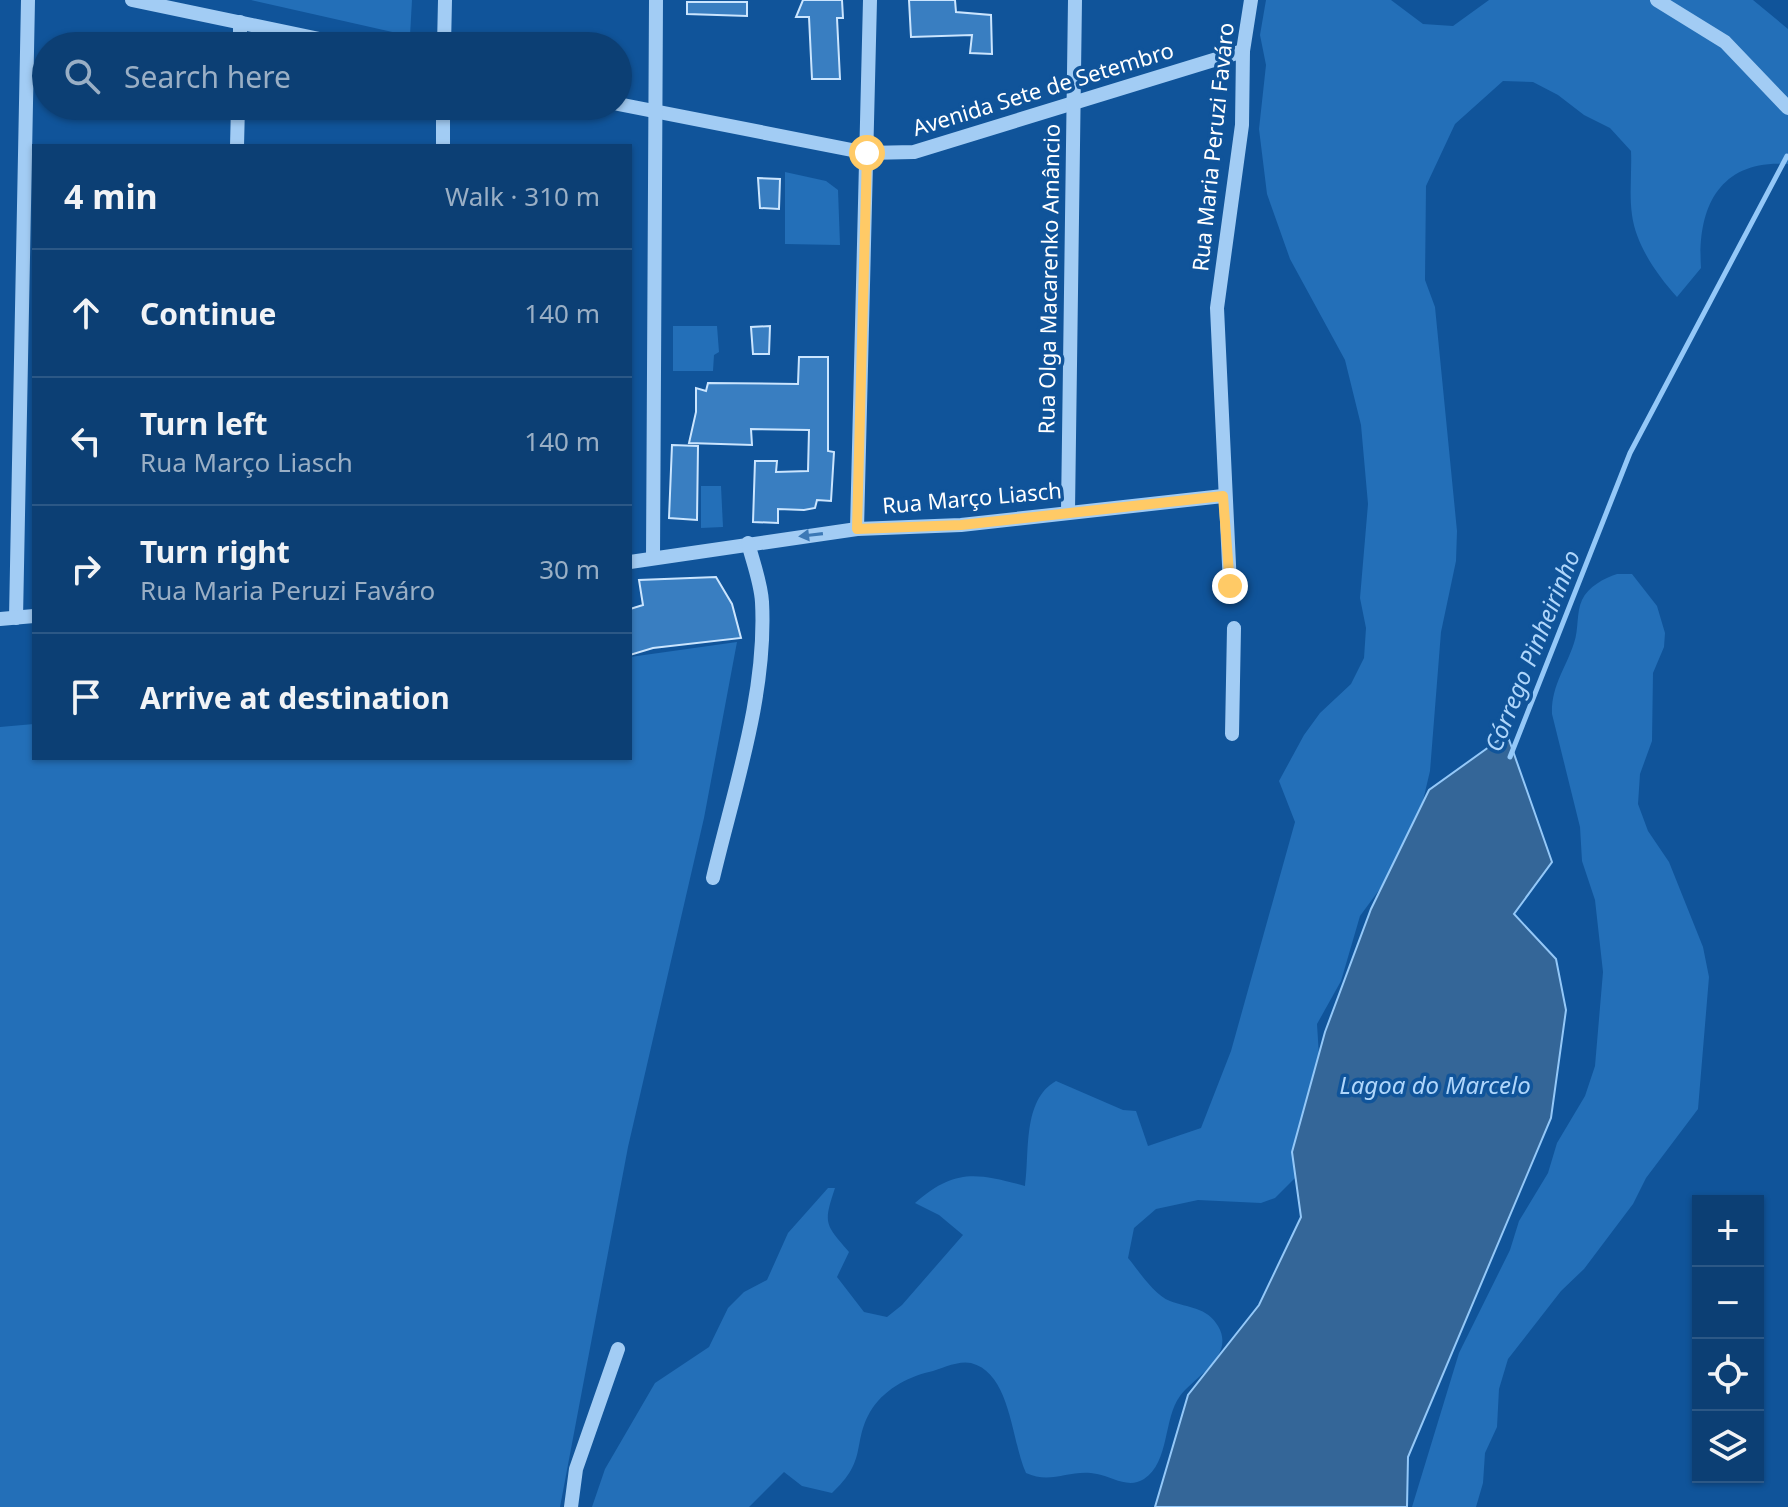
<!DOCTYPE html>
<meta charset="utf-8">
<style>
:root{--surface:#0c3f74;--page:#1a4a7c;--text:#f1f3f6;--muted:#9aafc5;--line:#2c5886}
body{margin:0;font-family:"Noto Sans",sans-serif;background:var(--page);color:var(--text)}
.controls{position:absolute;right:24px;bottom:24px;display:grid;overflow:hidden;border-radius:0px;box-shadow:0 2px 6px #0004}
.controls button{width:72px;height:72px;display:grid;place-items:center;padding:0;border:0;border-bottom:2px solid var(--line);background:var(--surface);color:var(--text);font:40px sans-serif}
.stop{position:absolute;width:24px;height:24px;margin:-18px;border:6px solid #ffca66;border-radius:50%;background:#fff}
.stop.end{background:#ffca66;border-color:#fff;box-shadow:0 2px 8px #0008}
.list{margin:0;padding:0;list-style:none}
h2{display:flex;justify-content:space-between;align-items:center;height:104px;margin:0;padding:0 32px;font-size:34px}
h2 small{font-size:26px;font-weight:400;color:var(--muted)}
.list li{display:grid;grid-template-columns:52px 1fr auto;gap:24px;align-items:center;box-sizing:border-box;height:128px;padding:0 32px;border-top:2px solid var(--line)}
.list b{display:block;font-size:30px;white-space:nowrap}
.list p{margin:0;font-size:26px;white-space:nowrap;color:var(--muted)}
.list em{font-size:26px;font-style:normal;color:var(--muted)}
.icon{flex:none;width:44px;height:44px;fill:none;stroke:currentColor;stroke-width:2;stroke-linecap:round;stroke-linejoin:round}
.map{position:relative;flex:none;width:1788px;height:1507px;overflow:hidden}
.search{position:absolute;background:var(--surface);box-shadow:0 2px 6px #0004;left:32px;top:32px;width:600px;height:88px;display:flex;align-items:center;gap:20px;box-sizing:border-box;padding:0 28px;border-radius:44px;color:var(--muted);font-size:30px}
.panel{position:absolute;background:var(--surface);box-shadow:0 2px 6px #0004;left:32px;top:144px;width:600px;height:616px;border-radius:0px}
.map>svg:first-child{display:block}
</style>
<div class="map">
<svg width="1788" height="1507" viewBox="0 0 1788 1507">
<rect width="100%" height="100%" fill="#10549a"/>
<g fill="#236fb8">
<polygon points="251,0 412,0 410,36"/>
<path d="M1266,0H1391L1423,24L1453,26L1489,0H1753L1788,29V164C1719,159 1697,208 1701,268L1677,297C1657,275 1636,245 1632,215C1629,194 1632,172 1631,151L1610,128L1584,115L1558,95L1533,82L1503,81L1455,124L1426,186L1425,280L1435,307L1457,531L1456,561L1441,632L1430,771L1421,809L1393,871L1360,916L1341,981L1317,1024L1319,1056L1304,1169L1275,1198L1261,1203L1198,1200L1156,1209L1134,1228L1128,1258C1139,1271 1154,1295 1170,1301C1188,1308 1207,1307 1218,1326C1236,1356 1194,1377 1180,1396C1163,1419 1170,1462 1144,1479C1128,1489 1113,1477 1097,1474C1071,1468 1052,1485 1026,1473C1011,1440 1011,1373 971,1363C958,1360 941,1369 929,1372C907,1377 882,1391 870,1412C852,1444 868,1460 832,1493L802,1486L784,1472L749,1507H592L605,1469L655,1383L709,1347L728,1308L744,1292L767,1280L788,1233L828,1188H835C823,1224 825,1224 849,1252L837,1277L864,1312L887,1317L902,1305L963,1235L939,1215L915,1203C955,1168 977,1173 1025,1186C1030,1153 1022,1100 1056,1081L1123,1110L1136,1111L1148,1146L1201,1128L1231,1051L1295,822L1279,781L1304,735L1320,713L1351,684L1364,658L1366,628L1360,598L1368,504L1361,425L1345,360L1290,259L1267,194L1259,129L1266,65L1260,35Z"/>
<polygon points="785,172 826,181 838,190 840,245 785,244"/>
<polygon points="673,326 717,326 719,352 714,355 713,371 673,371"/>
<polygon points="701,486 721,486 723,527 701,528"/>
<path d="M1617,574H1632L1657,606L1665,633L1664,647L1653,673L1652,741L1640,774L1638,804L1648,831L1669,862L1703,947L1709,977L1698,1109L1646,1178L1633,1204L1584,1269L1561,1291L1508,1359L1499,1389L1497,1427L1485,1453L1483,1483L1476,1507H1412L1459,1353L1510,1250L1519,1221L1548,1173L1557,1143L1585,1096L1595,1066L1603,972L1595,900L1582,861L1580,827L1552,714C1551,686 1566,668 1574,643C1579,629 1576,613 1582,600C1588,587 1604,578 1617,574Z"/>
<polygon points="737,642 704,818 628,1147 560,1507 0,1507 0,727 34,724 34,758 630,758 630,657"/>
</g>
<polygon fill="#346698" stroke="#94c8f8" stroke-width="2" points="1507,734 1552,862 1514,914 1556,959 1566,1010 1551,1118 1408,1457 1407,1507 1155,1507 1188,1395 1259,1305 1301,1217 1292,1152 1325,1032 1371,909 1429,790"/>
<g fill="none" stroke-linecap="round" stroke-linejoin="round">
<polyline stroke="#94c8f8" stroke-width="5" points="1510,757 1630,453 1787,156"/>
</g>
<g fill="#397ec1" stroke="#cbe5fe" stroke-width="2">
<polygon points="803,0 842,0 843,18 837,18 840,79 812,79 809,17 796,17"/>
<polygon points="909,0 955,0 956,12 991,15 992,54 970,53 972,35 911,37"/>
<polygon points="687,2 747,2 747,16 687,14"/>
<polygon points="758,178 780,179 779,209 760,208"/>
<polygon points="770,326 769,354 753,354 751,327"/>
<polygon points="799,357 828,357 828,451 834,452 831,501 817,500 815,508 804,510 778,509 778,523 753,522 755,461 777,461 776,472 808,471 809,430 751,429 752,445 689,443 696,412 696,388 706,391 708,383 798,384"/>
<polygon points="672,445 698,446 697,520 669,518"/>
<polygon points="716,577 732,604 741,638 653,648 630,655 630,609 643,605 639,580"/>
</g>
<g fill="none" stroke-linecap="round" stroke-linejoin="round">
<g stroke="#a2ccf4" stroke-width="14">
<polyline points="132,0 353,46"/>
<polyline points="1657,0 1725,42 1788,108"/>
<polyline points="240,46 240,22"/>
<polyline points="444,46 445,0"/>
<polyline points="618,104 867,153 914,152 1243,51"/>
<polyline points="237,146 238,106"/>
<polyline points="443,146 443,106"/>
<polyline points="1068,511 1075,0"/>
<polyline points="857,529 870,0"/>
<polyline points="653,558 656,0"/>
<polyline points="630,562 857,529 961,525 1223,496"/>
<polyline points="1230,586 1217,308 1242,125 1243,51 1251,0"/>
<polyline points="16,618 28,0"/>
<polyline points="0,619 34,616"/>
<polyline points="1232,734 1234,628"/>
<path d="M713,878C734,789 767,694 762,602C761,583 753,562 748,543"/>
<polyline points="571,1507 576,1469 618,1349"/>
</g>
</g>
<defs><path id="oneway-solid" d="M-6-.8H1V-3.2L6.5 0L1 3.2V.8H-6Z" transform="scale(2)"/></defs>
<use fill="#3c78b5" href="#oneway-solid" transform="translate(811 535) rotate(173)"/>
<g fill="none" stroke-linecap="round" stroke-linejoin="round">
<polyline stroke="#ffca66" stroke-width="10" points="867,153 857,529 961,525 1223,496 1230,586"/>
</g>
<g text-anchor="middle" stroke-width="7" stroke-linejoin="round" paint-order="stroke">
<g font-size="22" fill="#fff" stroke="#10549a">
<text transform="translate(1043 89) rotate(-17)" y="8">Avenida Sete de Setembro</text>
<text transform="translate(1213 147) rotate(-84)" y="8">Rua Maria Peruzi Faváro</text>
<text transform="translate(1049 279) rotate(-89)" y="8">Rua Olga Macarenko Amâncio</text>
<text transform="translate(972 498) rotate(-5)" y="8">Rua Março Liasch</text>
</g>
<g font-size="24" font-style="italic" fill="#afd6fb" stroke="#10549a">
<text transform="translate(1533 651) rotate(-68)" y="8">Córrego Pinheirinho</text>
<text x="1435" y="1094">Lagoa do Marcelo</text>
</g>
</g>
</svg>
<div class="controls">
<button>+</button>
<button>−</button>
<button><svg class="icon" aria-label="locate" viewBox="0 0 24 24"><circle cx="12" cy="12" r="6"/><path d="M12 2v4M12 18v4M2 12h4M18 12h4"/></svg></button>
<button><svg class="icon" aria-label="layers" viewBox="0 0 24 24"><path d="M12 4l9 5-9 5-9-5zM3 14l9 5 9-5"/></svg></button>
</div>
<div class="stop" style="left:867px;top:153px"></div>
<div class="stop end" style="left:1230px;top:586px"></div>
<div class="search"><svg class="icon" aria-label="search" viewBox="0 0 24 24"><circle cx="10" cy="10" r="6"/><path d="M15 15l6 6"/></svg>Search here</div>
<section class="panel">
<h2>4 min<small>Walk · 310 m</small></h2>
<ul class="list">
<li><svg class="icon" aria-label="ahead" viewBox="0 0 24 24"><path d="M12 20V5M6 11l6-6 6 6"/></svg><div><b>Continue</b></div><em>140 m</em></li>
<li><svg class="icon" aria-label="left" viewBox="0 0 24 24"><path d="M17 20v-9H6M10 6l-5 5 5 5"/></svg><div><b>Turn left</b><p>Rua Março Liasch</p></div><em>140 m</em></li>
<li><svg class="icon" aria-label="right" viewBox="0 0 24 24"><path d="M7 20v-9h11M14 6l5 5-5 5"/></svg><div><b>Turn right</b><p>Rua Maria Peruzi Faváro</p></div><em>30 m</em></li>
<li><svg class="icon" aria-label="arrive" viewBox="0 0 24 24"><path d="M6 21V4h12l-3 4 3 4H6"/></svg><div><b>Arrive at destination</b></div></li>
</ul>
</section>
</div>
